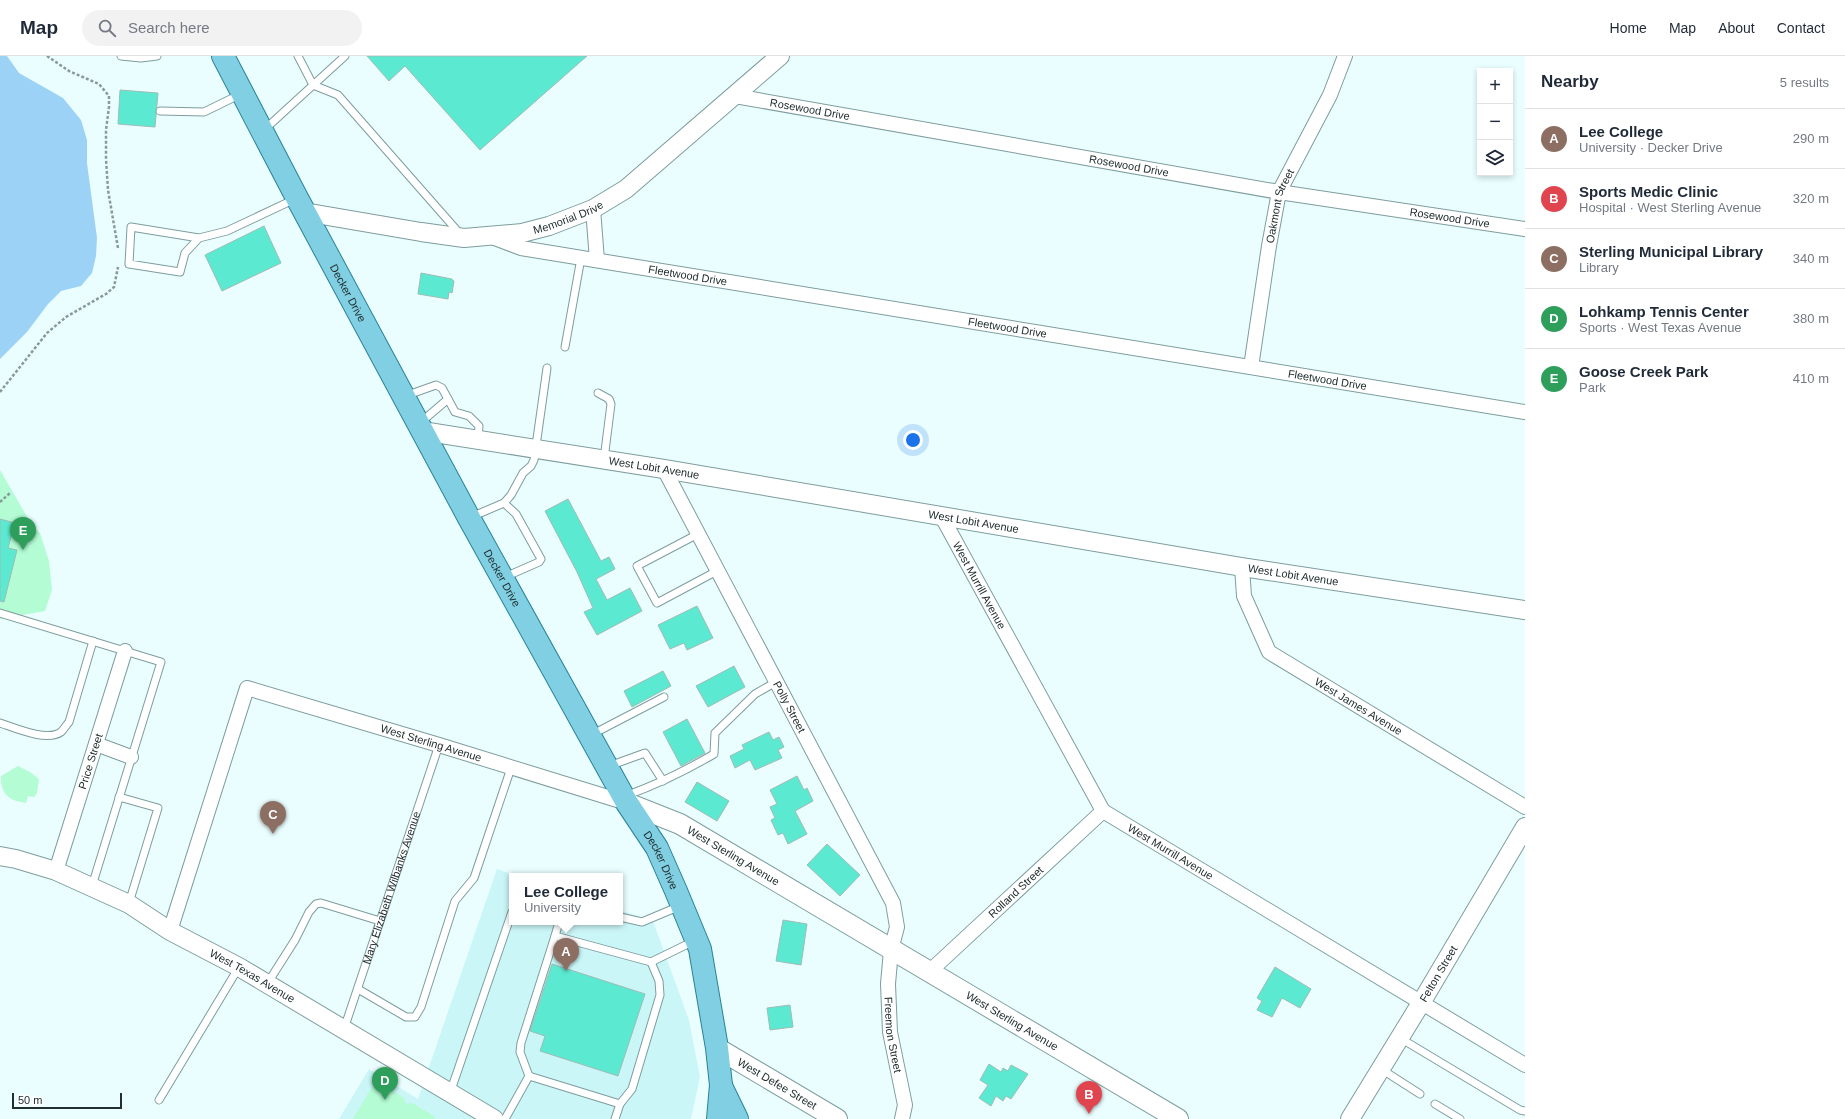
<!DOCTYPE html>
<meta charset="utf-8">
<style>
:root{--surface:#fff;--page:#f2f2f3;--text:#1f2937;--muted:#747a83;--line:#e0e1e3;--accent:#69602d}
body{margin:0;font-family:Arial,sans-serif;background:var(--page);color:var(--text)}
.controls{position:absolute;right:12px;top:12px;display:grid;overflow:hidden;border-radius:0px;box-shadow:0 2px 6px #0003}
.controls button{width:36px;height:36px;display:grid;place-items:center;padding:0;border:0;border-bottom:1px solid var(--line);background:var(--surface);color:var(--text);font:20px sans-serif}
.scale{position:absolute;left:12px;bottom:10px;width:110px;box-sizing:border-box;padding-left:4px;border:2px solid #222e2f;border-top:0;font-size:11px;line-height:14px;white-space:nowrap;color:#222e2f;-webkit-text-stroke:3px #fff;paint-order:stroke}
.you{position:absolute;left:913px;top:384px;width:14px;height:14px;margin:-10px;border:3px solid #fff;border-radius:50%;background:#1a73e8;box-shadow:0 0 0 6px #1a73e833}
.badge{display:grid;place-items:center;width:26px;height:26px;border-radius:50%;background:var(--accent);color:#fff;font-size:13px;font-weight:700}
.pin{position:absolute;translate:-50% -33px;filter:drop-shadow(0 1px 2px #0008)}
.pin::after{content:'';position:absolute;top:21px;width:14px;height:12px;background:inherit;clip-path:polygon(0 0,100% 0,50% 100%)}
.popup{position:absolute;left:509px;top:817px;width:114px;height:52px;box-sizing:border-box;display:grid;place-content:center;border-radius:0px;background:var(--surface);filter:drop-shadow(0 1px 3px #0005);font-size:13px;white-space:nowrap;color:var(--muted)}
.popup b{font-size:15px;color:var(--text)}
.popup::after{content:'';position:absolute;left:50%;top:100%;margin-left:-8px;border:8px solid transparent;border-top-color:var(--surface)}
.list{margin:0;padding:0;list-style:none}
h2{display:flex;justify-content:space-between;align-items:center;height:52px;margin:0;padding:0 16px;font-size:17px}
h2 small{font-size:13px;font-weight:400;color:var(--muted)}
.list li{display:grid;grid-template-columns:26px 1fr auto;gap:12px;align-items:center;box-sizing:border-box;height:60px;padding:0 16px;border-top:1px solid var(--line)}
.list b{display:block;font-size:15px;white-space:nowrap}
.list p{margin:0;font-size:13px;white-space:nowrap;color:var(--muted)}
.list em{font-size:13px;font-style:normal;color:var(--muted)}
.icon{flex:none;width:22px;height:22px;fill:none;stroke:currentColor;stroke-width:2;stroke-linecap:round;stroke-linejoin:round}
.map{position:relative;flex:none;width:1525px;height:1063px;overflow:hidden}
header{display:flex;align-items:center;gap:24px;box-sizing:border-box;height:56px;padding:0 20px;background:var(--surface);border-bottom:1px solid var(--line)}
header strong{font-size:19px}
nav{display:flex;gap:22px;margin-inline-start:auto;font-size:14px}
.search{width:280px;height:36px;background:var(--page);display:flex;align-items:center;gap:10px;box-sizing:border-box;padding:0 14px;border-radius:22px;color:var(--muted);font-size:15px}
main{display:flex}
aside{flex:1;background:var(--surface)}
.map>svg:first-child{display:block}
</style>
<header>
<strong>Map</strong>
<div class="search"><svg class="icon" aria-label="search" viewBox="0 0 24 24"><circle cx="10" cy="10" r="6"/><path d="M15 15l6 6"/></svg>Search here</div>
<nav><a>Home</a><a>Map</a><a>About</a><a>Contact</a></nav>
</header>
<main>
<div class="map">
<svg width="1525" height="1063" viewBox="0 0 1525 1063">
<rect width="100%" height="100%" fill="#eafeff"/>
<polygon fill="#cbf6f8" points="497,813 517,820 512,820 512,866 620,866 620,854 653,865 689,964 700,1021 691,1063 339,1063 369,1013 418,1043"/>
<g fill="#b3fcd4">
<polygon points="0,414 33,471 40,477 49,505 52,534 45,555 0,563"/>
<path d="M18,710L30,716L39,723L37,737L34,741L28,740L26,747C12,745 0,740 1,720Z"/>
<polygon points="382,1028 404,1042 406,1048 412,1047 434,1060 435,1063 353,1063 372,1031"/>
</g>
<polygon fill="#9dd2f7" points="0,0 7,0 19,17 63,42 81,64 87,84 87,107 97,182 96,200 92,217 81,230 61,235 48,248 27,276 0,303"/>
<g fill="#5ce9d1" stroke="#9ebcb5">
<polygon points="367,0 587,0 480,94 405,10 389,25"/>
<polygon points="120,34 158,37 155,71 118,68"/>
<polygon points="264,170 281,207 222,235 205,199"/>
<polygon points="421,217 452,223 452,224 454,225 452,237 449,236 448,243 418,238"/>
<polygon points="568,443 601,505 609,501 615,513 596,523 607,544 630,532 642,555 597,579 584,556 593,552 577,516 545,455"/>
<polygon points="0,463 15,467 8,492 17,494 4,546 0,545"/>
<polygon points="697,550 713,582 687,594 684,587 670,593 658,569"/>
<polygon points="734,610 745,631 708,651 696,630"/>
<polygon points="663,615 671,630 632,651 624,635"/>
<polygon points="687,663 705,697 681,710 663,676"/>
<polygon points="769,676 773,684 779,681 784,691 778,694 782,702 755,714 750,704 735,712 730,700 744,693 742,689"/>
<polygon points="797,720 804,734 807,732 813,745 795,755 807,778 788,788 783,777 778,779 771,764 775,762 770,751 777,748 770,734"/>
<polygon points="697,726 729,745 717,765 685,746"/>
<polygon points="827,788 860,819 840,840 807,809"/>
<polygon points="783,864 807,868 801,909 776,905"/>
<polygon points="552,908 645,938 618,1020 540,995 545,980 530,975"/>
<polygon points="1275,911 1311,933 1300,952 1282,942 1272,961 1257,954 1262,945 1257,942"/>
<polygon points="790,949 793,971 770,974 767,952"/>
<polygon points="989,1008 1001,1016 1003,1012 1008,1015 1011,1009 1028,1018 1011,1043 1006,1040 1003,1045 996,1040 991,1050 979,1042 988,1029 980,1024"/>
</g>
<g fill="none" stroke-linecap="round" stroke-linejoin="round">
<defs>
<g id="service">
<polyline points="121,0 141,2 157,0"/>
<polyline points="298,0 313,29 338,39 461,179"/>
<polyline points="160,55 204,56 241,38"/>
<polyline points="264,74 345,0"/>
<polyline points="199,182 131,171 129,208 180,216 185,197 199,182 227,175 295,143"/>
<polyline points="565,291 581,202"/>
<polyline points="598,337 609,343 611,348 604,403"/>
<polyline points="405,340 436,329 442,332 448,343"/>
<polyline points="420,367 448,343 455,356 469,360 479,370 478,383"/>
<polyline points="504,447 516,458 541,503 539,506 505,521"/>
<polyline points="471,461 504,447 511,439 523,417 531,410 534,404 547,312"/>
<polyline points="698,478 637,510 657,547 717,515"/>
<polyline points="0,557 161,606 92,830"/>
<path d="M0,667C15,672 47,686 61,676C64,673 67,668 69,666L93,585"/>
<polyline points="591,679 664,641"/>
<polyline points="609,710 645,697 663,725"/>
<path d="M625,740C656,729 685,715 714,698L715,677L755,638L776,626"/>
<polyline points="119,741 158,752 129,847"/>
<polyline points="620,861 642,866 680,850"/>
<polyline points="555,880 559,866"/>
<polyline points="267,928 295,884 309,856 316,848 321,847 380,865"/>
<polyline points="358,933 406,961 415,961 421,951 455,845 474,822 511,712"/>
<path id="s1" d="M344,973L439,689"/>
<polyline points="1400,982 1520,1054 1525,1055"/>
<polyline points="1381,1013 1420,1038"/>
<polyline points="529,1020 620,1048 615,1063"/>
<polyline points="450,1037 512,856"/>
<polyline points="159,1044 239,911"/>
<polyline points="620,1048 632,1033 660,939 659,925 651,906"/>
<polyline points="1435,1048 1460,1063"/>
<polyline points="505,1063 529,1020 520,996 521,987 555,880 651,906 694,885"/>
</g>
<g id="minor">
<path id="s2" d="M735,40L1279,136L1525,173"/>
<polyline points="593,153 597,204"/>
<path id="s3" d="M492,181L521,192L1525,356"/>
<path id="s4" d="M1251,311L1269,190L1279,136L1330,39L1345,0"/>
<path id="s5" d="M664,413L893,847L897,871L891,894L888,928L890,976L905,1049L902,1063"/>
<path id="s6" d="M942,461L1103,755L1525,1009"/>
<path id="s7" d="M1242,511L1244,540L1269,596L1525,751"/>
<polyline points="96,688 131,701"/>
<path id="s8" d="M56,815L125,595"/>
<path id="s9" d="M170,875L247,632L439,689L627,747"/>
<path id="s10" d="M929,916L1103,755"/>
</g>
<g id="tertiary">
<path id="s11" d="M304,156L421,176L464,182L522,177L549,170L593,153L626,133L780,0"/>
<path id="s12" d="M422,375L664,413L1242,511L1525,554"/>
<path id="s13" d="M0,800L16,803L56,815L129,848L170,875L239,911L494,1063"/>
<path id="s14" d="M1350,1063L1421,947L1525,771"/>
</g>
<g id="secondary">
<path id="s15" d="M627,747L680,768L1178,1063"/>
<path id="s16" d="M717,992L837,1063"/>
</g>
<g id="primary">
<path id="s17" d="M223,0L297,142L469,462L627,747L657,792L676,835L700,893L717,992L721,1029L718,1063"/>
<polyline points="721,1030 737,1063"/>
</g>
</defs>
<use href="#service" stroke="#7e9d9e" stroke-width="9"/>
<use href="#minor" stroke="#7e9d9e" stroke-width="16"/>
<use href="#tertiary" stroke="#7e9d9e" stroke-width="20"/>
<use href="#secondary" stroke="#7e9d9e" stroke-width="22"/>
<use href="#primary" stroke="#298297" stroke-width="24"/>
<g stroke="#8a9a9b" stroke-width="2.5" stroke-dasharray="3 2" stroke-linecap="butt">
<polyline points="47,0 69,15 99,28 109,40 109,51 106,74 106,103 108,134 118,192"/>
<polyline points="0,336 47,277 66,261 106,238 114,231 118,211"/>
<polyline points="0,446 10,437"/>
</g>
<use href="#service" stroke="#fff" stroke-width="7"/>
<use href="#minor" stroke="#fff" stroke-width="14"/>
<use href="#tertiary" stroke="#fff" stroke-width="18"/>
<use href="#secondary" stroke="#fff" stroke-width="20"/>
<use href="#primary" stroke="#81cfe2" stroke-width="22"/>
</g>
<g text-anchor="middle" stroke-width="3.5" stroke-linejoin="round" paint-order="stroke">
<g font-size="11" fill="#222e2f" stroke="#fff">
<text dy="4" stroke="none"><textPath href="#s2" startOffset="76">Rosewood Drive</textPath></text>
<text dy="4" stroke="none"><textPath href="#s2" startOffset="400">Rosewood Drive</textPath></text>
<text dy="4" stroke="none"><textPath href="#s4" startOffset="164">Oakmont Street</textPath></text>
<text dy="4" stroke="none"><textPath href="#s11" startOffset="269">Memorial Drive</textPath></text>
<text dy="4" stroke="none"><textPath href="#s2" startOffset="725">Rosewood Drive</textPath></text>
<text dy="4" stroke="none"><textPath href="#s3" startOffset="200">Fleetwood Drive</textPath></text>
<text dy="4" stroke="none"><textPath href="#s17" startOffset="268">Decker Drive</textPath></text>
<text dy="4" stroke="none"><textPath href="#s3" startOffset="524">Fleetwood Drive</textPath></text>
<text dy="4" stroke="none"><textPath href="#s3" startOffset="848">Fleetwood Drive</textPath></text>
<text dy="4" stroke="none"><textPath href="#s12" startOffset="235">West Lobit Avenue</textPath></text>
<text dy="4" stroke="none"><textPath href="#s12" startOffset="559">West Lobit Avenue</textPath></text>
<text dy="4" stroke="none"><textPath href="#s12" startOffset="883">West Lobit Avenue</textPath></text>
<text dy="4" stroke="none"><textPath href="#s17" startOffset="592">Decker Drive</textPath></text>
<text dy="4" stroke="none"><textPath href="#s6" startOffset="78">West Murrill Avenue</textPath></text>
<text dy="4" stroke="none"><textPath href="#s7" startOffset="195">West James Avenue</textPath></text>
<text dy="4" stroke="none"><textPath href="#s5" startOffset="269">Polly Street</textPath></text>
<text dy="4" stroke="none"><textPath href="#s9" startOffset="447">West Sterling Avenue</textPath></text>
<text dy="4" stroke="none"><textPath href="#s8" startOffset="115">Price Street</textPath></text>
<text dy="4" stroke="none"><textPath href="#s6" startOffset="414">West Murrill Avenue</textPath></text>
<text dy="4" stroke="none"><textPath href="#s15" startOffset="119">West Sterling Avenue</textPath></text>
<text dy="4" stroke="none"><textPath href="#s17" startOffset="916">Decker Drive</textPath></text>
<text dy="4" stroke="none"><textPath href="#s1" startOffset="149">Mary Elizabeth Wilbanks Avenue</textPath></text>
<text dy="4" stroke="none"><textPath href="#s10" startOffset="118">Rolland Street</textPath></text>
<text dy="4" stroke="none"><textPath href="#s14" startOffset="170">Felton Street</textPath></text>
<text dy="4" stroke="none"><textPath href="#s13" startOffset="281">West Texas Avenue</textPath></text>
<text dy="4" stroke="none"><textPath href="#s15" startOffset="443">West Sterling Avenue</textPath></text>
<text dy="4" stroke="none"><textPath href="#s5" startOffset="624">Freemon Street</textPath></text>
<text dy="4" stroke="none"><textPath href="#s16" startOffset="70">West Defee Street</textPath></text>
</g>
</g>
</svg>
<div class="controls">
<button>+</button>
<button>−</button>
<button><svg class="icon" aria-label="layers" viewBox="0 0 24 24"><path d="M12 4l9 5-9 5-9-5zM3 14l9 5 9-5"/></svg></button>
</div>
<div class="scale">50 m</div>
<div class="you"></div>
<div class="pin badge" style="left:566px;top:915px;background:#8d6e63">A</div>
<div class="popup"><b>Lee College</b>University</div>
<div class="pin badge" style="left:1089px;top:1058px;background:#e0444e">B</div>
<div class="pin badge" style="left:273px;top:778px;background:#8d6e63">C</div>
<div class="pin badge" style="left:385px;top:1044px;background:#2e9e5b">D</div>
<div class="pin badge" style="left:23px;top:494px;background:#2e9e5b">E</div>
</div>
<aside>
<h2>Nearby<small>5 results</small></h2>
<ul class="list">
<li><span class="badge" style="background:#8d6e63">A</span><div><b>Lee College</b><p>University · Decker Drive</p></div><em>290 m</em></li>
<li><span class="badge" style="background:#e0444e">B</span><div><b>Sports Medic Clinic</b><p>Hospital · West Sterling Avenue</p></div><em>320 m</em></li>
<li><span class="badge" style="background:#8d6e63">C</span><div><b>Sterling Municipal Library</b><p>Library</p></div><em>340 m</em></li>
<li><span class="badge" style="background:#2e9e5b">D</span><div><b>Lohkamp Tennis Center</b><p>Sports · West Texas Avenue</p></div><em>380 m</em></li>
<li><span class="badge" style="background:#2e9e5b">E</span><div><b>Goose Creek Park</b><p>Park</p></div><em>410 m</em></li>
</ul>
</aside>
</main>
